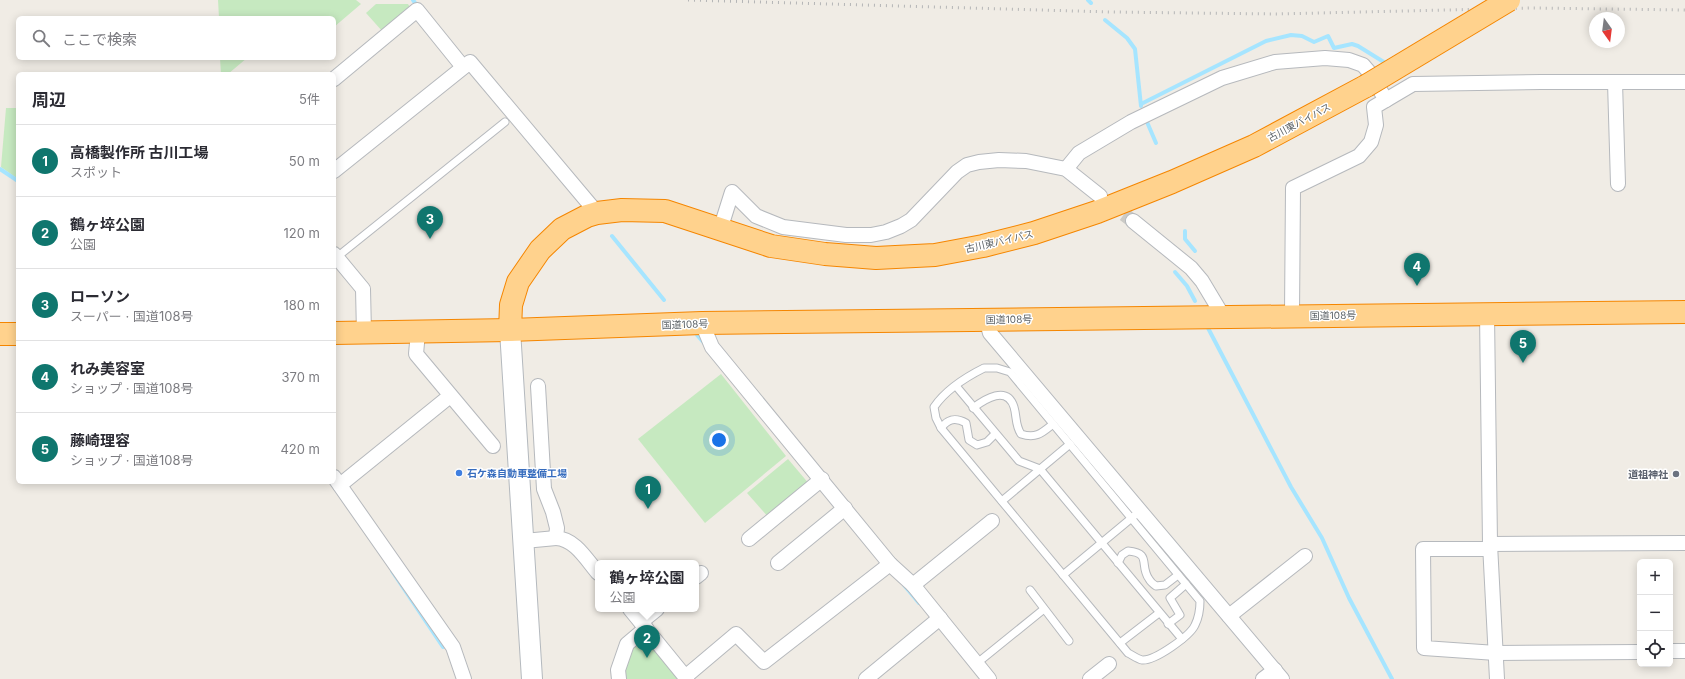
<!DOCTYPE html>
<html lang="ja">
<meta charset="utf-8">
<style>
:root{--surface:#fff;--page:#f7f7f7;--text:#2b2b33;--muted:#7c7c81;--line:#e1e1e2;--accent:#0f766e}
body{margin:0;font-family:Inter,"Noto Sans JP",sans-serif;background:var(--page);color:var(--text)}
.controls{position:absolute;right:12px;bottom:12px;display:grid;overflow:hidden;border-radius:6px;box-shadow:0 2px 10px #0003}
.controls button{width:36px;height:36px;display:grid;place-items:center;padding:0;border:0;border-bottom:1px solid var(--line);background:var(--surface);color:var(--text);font:20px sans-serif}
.compass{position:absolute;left:1589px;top:12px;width:36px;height:36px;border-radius:50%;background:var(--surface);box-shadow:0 2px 10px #0003;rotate:166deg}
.you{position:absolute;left:719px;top:440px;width:14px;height:14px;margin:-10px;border:3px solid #fff;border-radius:50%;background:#1a73e8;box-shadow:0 0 0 6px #1a73e833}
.badge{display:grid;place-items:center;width:26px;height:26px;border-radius:50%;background:var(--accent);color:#fff;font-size:13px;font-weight:700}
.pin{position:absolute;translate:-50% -33px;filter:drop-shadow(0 1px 2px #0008)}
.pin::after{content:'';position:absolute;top:21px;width:14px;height:12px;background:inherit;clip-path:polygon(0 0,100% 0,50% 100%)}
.popup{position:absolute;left:595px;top:560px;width:104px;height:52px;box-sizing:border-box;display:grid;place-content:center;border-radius:6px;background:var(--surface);filter:drop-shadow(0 1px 3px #0005);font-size:13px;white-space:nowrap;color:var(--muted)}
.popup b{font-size:15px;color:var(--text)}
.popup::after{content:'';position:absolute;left:50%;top:100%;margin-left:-8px;border:8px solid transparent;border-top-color:var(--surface)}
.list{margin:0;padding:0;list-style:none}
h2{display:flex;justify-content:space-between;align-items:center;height:52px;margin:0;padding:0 16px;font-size:17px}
h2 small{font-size:13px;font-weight:400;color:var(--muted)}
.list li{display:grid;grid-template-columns:26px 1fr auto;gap:12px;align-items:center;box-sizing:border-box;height:72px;padding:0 16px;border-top:1px solid var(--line)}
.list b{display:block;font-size:15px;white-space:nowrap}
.list p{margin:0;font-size:13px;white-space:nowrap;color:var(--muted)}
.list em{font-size:13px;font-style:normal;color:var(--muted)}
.icon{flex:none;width:22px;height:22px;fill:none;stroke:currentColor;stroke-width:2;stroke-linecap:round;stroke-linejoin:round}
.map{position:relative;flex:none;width:1685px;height:679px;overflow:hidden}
.search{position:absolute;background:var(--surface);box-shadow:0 2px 10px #0003;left:16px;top:16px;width:320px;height:44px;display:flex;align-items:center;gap:10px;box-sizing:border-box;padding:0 14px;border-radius:6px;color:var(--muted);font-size:15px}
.panel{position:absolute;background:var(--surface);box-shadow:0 2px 10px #0003;left:16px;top:72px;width:320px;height:412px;border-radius:6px}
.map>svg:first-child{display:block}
</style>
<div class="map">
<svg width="1685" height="679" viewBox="0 0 1685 679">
<rect width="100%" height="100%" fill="#f0ece5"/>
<g fill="#c6e9c0">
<polygon points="218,0 356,0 361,4 334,27 334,18 219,18"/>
<polygon points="376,4 408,4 411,9 383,32 366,13"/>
<polygon points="220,58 247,58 228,74 221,74"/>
<polygon points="6,108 18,108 18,179 1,167"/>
<polygon points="721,374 786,456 705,523 638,439"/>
<polygon points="788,459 810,485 769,518 747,493"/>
<path d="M641,640L649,641L681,679H625C624,666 631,648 641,640Z"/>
</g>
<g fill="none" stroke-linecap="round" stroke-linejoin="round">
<g stroke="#a6e5ff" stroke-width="4">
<polyline points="413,0 418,7"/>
<polyline points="1088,0 1091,3"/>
<polyline points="1105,20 1127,38 1135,49 1141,106"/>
<polyline points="1141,104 1266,41 1291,35 1302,36 1314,42 1328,36 1334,48 1352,44 1358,46 1387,64"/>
<polyline points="1147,122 1156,143"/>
<polyline points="0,169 18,181"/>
<polyline points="1185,231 1185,239 1195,251"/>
<polyline points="612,236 664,300"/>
<polyline points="1175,272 1187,286 1195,301"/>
<polyline points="1208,328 1291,487 1322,538 1349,598 1392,679"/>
<polyline points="697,335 705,344"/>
<polyline points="392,571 443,647"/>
<polyline points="904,585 919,603"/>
</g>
<polyline stroke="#cbcac6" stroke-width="14" stroke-dasharray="14 7" stroke-linecap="butt" points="1107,202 1133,221"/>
<defs>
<g id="lane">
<polyline points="337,257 505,122"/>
<path d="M984,368H997L1010,372L1200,601C1200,609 1199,617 1195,625C1190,636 1155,661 1142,660C1138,659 1132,655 1128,653L941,428L936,418L934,407C945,391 966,377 984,368Z"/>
<polyline points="956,386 1019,461 1040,469 1182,639"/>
<path d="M973,408C985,399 1007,385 1014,407C1017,417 1015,425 1021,434C1036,439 1042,433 1053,424"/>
<path d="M941,428C948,419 955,417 966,423L969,440L977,445L987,442L995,434"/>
<polyline points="1002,501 1070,444"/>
<path d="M1118,563L1122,555L1128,551C1152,553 1139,565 1149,579C1150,581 1153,584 1156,586L1165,585L1178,575"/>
<polyline points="1063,575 1134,516"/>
<polyline points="1030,590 1069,641"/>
<polyline points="1168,624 1180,615 1170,598 1186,584"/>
<polyline points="1120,643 1159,613"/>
<polyline points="976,664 1044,609"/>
</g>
<g id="street">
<polyline points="334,79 417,10 463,67"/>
<polyline points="1615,82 1618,184"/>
<polyline points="1066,169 1079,153 1131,122 1222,78 1275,62 1325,58 1349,60 1363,65 1369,72 1386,100"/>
<polyline points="334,171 470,62 597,213"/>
<polyline points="1133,221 1191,268 1202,281 1223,316"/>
<polyline points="720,230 732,192 756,216 783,227 846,235 871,235 886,232 901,226 911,220 957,172 967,165 979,162 999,160 1026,161 1066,169 1100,196"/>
<polyline points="334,254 363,289 364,333"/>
<polyline points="1487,314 1490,544 1497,679"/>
<polyline points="1292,315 1293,188 1359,156 1371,142 1376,125 1374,107 1413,84 1541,82 1685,82"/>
<polyline points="986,319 990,333 1282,679"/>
<polyline points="702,323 712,347 890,564 913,585 989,679"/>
<polyline points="418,332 416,354 493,446"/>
<path d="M538,386L544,489L553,512L557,528L556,538C575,539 586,559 598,573"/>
<polyline points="334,477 453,647 464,679"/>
<polyline points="340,485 450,396"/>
<polyline points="749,539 822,479"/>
<polyline points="524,541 556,538"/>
<polyline points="1490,544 1685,543"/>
<polyline points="1490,549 1423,549 1424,648 1496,653 1640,652"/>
<polyline points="778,563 845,508"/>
<polyline points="696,577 701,573"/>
<polyline points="913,585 992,521"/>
<polyline points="630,609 687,679"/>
<polyline points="1229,616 1305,556"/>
<polyline points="641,622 657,609"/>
<polyline points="1670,651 1685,651"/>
<polyline points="685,677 736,634 764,662 890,564"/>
<polyline points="619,679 618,670 627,644 646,628"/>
<polyline points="866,679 940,618"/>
<polyline points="1090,679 1109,664"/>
<polyline points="1263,679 1275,670"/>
</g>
<polyline id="secondary" points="510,330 532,679"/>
<g id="highway">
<polyline points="510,330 511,305 518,282 540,250 562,229 587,216 597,213 622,210 665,211 771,246 825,254 876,258 935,255 983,246 1034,233 1097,212 1172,182 1254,146 1366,86"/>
<polyline points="334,333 510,330 702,323 1685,312"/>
<polyline points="0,334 18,334"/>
</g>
</defs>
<use href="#lane" stroke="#b6b9bd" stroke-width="9"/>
<use href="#street" stroke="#b6b9bd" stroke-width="16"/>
<use href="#secondary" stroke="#b4b9be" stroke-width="22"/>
<use href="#highway" stroke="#f58600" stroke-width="24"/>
<use href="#lane" stroke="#fff" stroke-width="7"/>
<use href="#street" stroke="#fff" stroke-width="14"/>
<use href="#secondary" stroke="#fff" stroke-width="20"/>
<use href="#highway" stroke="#ffd28d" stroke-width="22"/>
<polyline stroke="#b4b5b6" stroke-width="3" stroke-dasharray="1 5" stroke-linecap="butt" points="688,0 1111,12 1276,14 1532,8 1685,10"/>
<defs>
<polyline id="highway-bridge" points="1366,86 1509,0"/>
</defs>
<use href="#highway-bridge" stroke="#f58600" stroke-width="24" stroke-linecap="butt"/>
<use href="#highway-bridge" stroke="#ffd28d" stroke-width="22"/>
</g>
<circle fill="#3f7fe0" stroke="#fff" stroke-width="1.5" cx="459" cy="473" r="4"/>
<circle fill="#6b7280" stroke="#fff" stroke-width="1.5" cx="1676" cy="474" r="4"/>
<g text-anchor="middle" stroke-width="3" stroke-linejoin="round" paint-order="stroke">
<g font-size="10" fill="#5d6367" stroke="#fff">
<text transform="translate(1299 122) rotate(-28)" y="4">古川東バイパス</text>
<text transform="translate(999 241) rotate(-13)" y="4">古川東バイパス</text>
<text transform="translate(1333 315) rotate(-1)" y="4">国道108号</text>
<text transform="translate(1009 319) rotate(-1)" y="4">国道108号</text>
<text transform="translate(685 324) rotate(-2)" y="4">国道108号</text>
</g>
<g font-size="10" font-weight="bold" fill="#366cbe" stroke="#fff" text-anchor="start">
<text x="467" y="477">石ケ森自動車整備工場</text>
</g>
<g font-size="10" font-weight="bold" fill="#5b616d" stroke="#fff" text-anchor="end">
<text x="1668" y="478">道祖神社</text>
</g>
</g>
</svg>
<div class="controls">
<button>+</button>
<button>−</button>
<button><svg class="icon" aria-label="locate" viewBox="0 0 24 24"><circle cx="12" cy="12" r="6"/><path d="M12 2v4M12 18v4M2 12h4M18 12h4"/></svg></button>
</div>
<svg class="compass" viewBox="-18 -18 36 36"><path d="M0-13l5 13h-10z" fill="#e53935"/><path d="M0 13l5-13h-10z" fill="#7c7c81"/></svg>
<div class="you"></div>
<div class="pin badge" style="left:648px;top:509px">1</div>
<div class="pin badge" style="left:647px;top:658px">2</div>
<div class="popup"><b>鶴ヶ埣公園</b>公園</div>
<div class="pin badge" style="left:430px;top:239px">3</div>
<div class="pin badge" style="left:1417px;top:286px">4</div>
<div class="pin badge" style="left:1523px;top:363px">5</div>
<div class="search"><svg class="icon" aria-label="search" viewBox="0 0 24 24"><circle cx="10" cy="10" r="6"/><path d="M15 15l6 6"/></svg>ここで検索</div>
<section class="panel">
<h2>周辺<small>5件</small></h2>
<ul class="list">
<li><span class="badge">1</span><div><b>高橋製作所 古川工場</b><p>スポット</p></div><em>50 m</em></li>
<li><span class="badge">2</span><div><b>鶴ヶ埣公園</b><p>公園</p></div><em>120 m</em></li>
<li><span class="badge">3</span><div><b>ローソン</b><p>スーパー · 国道108号</p></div><em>180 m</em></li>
<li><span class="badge">4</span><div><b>れみ美容室</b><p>ショップ · 国道108号</p></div><em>370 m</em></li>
<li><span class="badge">5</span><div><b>藤崎理容</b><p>ショップ · 国道108号</p></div><em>420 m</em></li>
</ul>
</section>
</div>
